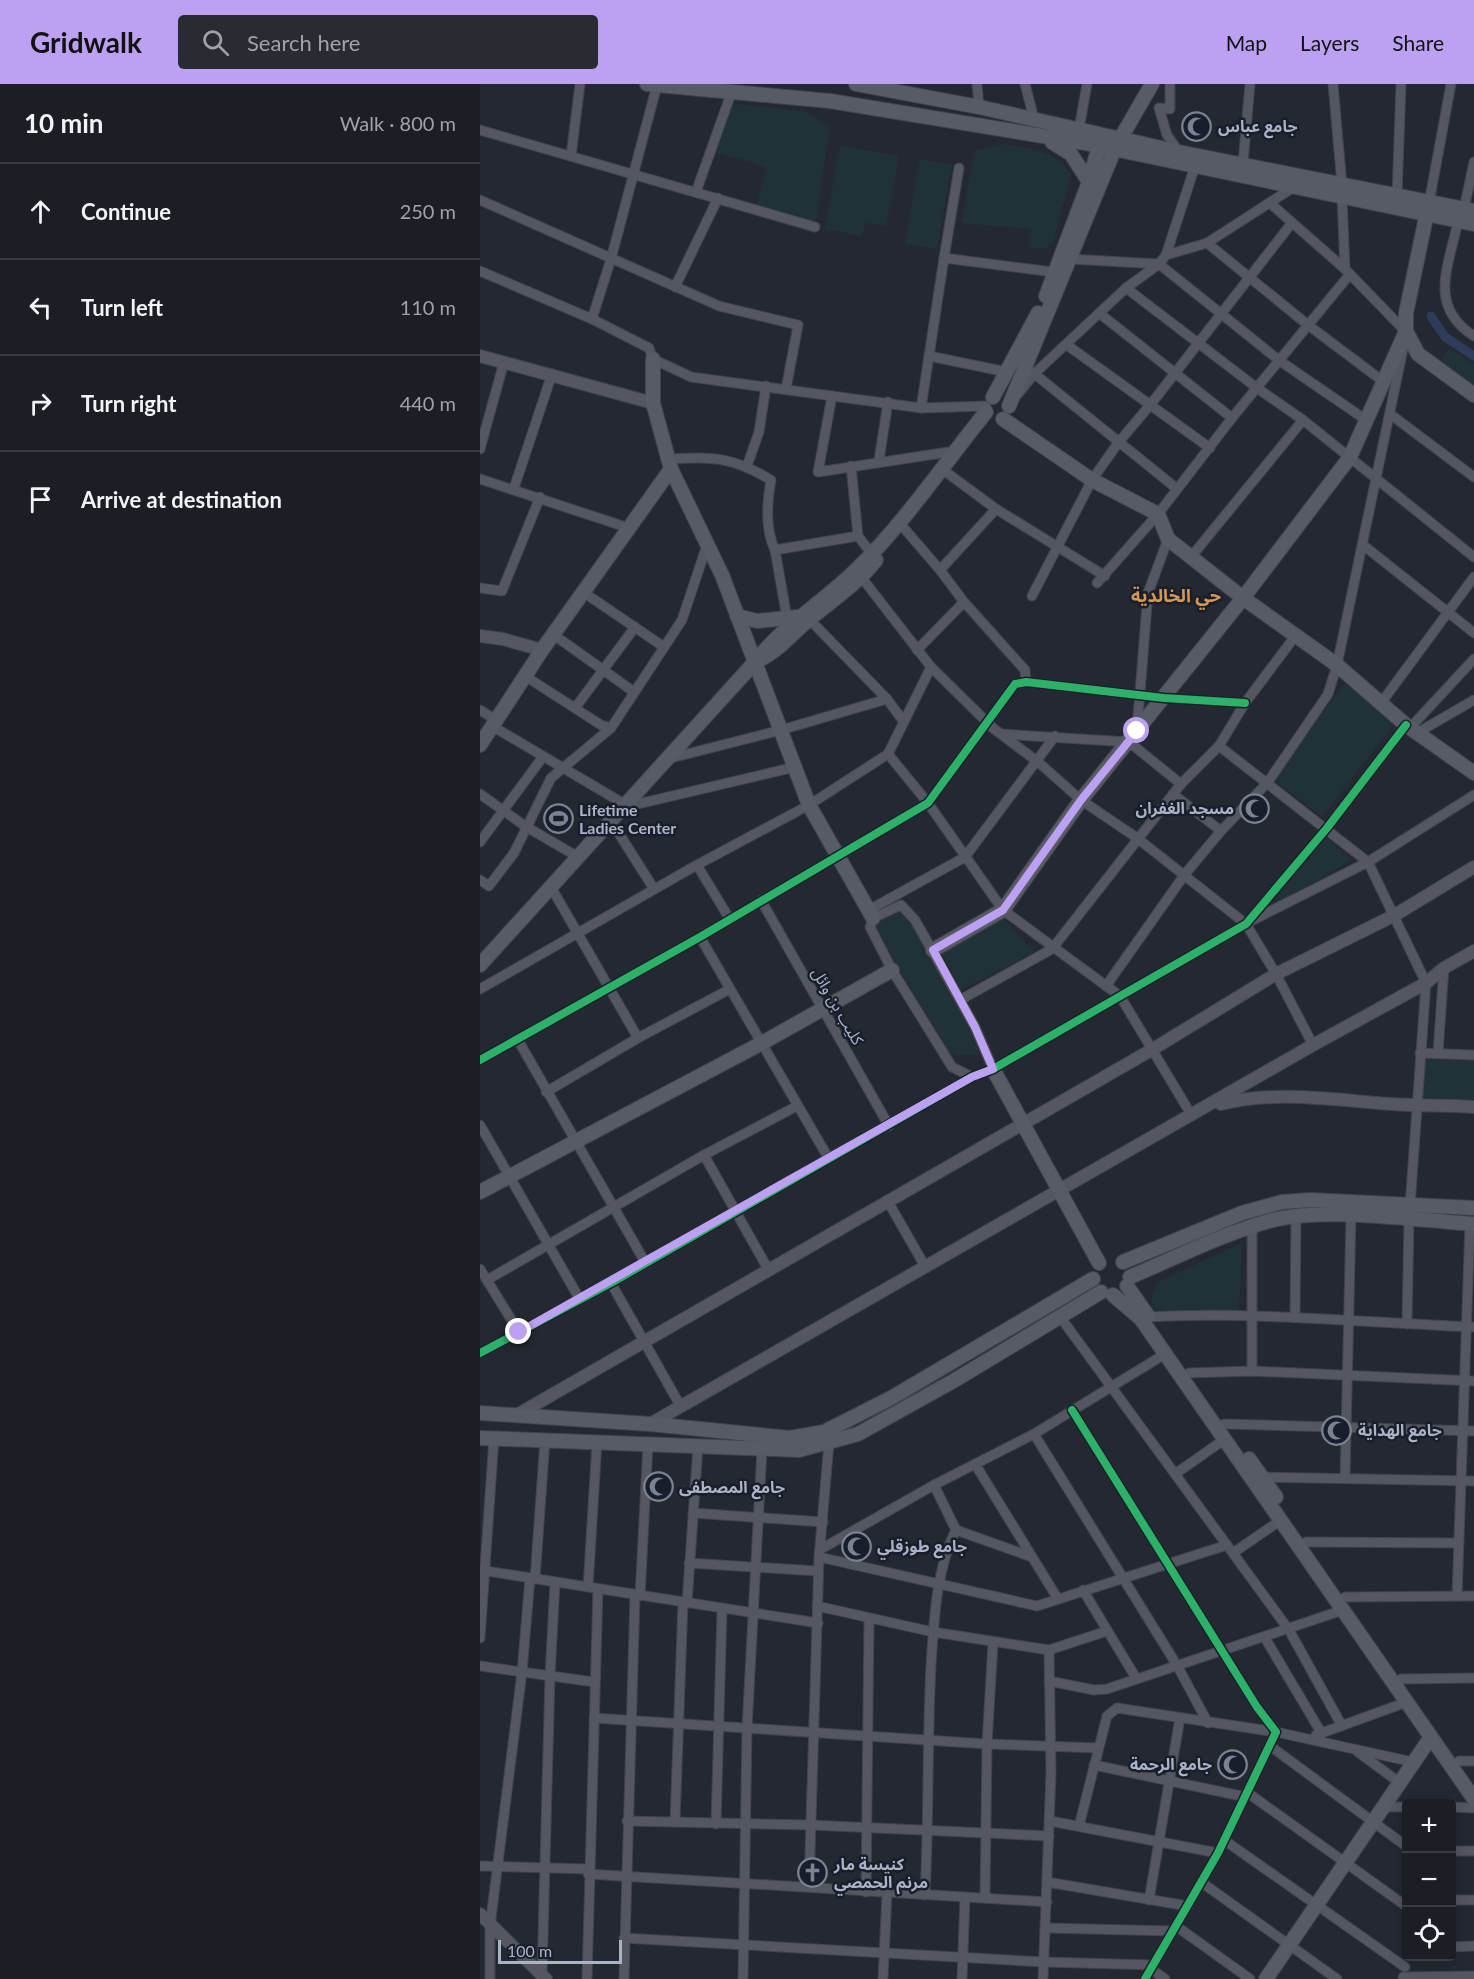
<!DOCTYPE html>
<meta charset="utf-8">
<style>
:root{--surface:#1b1e25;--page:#282b32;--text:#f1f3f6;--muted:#a0a2a7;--line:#393c42;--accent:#bca0f2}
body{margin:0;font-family:Lato,"Noto Sans Arabic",sans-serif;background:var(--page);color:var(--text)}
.controls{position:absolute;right:18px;bottom:18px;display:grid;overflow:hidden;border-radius:6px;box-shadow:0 3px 15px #0003}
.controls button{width:54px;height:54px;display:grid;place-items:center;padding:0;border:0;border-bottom:2px solid var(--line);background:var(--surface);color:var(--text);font:30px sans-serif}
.scale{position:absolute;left:18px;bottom:15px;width:124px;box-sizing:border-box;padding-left:6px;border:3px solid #acb3c4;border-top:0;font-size:16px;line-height:21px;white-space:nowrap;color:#acb3c4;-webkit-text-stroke:4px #181e2b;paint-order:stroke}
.stop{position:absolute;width:18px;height:18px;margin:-14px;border:4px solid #bca0f2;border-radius:50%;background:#fff}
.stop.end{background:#bca0f2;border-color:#fff;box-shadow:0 2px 6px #0008}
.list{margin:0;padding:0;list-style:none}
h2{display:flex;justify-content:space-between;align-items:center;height:78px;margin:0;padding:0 24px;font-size:26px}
h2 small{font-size:20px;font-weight:400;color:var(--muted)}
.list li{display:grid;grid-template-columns:39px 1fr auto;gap:18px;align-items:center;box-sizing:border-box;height:96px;padding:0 24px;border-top:2px solid var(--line)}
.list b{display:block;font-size:22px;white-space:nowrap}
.list em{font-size:20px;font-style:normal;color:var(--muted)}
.icon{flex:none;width:33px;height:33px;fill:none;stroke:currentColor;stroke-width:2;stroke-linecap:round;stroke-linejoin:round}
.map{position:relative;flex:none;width:994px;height:1895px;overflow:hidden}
header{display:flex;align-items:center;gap:36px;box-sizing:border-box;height:84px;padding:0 30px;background:var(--accent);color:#111}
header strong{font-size:28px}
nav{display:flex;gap:33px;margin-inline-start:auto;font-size:21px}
.search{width:420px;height:54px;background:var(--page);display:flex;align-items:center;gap:15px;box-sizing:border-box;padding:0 21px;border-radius:6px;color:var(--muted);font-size:22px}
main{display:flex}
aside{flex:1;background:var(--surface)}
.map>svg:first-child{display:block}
</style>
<header>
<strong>Gridwalk</strong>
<div class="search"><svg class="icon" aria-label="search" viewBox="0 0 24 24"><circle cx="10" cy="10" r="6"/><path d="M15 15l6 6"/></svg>Search here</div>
<nav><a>Map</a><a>Layers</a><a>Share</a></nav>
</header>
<main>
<aside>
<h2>10 min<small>Walk · 800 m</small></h2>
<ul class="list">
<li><svg class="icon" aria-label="ahead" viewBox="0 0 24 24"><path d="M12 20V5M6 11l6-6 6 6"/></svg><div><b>Continue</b></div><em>250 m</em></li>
<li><svg class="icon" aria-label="left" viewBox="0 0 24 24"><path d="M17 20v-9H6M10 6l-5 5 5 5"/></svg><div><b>Turn left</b></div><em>110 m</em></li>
<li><svg class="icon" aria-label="right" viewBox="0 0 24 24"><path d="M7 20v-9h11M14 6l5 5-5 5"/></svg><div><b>Turn right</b></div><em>440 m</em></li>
<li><svg class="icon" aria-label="arrive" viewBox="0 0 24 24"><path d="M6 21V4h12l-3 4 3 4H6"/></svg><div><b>Arrive at destination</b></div></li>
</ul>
</aside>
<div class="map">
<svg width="994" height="1895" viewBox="0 0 994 1895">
<rect width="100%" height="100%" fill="#242831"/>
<g fill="#213237">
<polygon points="248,19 327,28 350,42 335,143 275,126 287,83 231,67"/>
<path d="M522,60C550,65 576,65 591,91L573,159L565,164H549L551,145L481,139L495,67Z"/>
<polygon points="360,61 419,72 406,142 385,139 382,152 345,145"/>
<polygon points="440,75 472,81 457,165 425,160"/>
<polygon points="970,264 994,280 994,303 960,278"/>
<polygon points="865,599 914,640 842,733 792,694"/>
<polygon points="842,750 872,776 797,819 793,814"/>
<polygon points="420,829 434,844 499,963 498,970 477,972 469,968 395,845 397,836"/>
<polygon points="522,834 555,868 481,906 460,867"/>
<polygon points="941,970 994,974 994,1016 938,1013"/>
<polygon points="762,1159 759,1229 680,1228 672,1222 672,1211 678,1198"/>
</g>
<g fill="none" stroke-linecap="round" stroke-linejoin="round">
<polyline stroke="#2e3c59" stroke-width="9" points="951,232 965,253 994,272"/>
<defs>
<g id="minor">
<polyline points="497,0 499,23"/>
<polyline points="545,0 554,35"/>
<polyline points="690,0 690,25 679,24 687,51 699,68"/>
<polyline points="853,0 862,101"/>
<polyline points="599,45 607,0"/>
<polyline points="0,46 335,143"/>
<polyline points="91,72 100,0"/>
<polyline points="763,79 770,0"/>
<polyline points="216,108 252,7"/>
<polyline points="917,113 921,0"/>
<polyline points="862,114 865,185"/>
<polyline points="0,116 239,222 318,241 306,305"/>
<polyline points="949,119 971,0"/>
<polyline points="791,120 865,185 926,248"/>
<polyline points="984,125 994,78"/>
<path d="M978,137C969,182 947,222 994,252"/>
<polyline points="727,159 828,241 904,298"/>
<polyline points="686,171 715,82"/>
<polyline points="464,174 479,84"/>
<polyline points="590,175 679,180 800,277 886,336"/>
<polyline points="0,187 112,235 169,264 173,275 211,293 441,324 506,322"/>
<polyline points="195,203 238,114"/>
<polyline points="646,204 777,304 823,336 994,473"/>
<polyline points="619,229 752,334"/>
<polyline points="112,235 131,175 177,1"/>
<polyline points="587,261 730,364"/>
<polyline points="449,272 527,288"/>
<polyline points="551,287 696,404"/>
<polyline points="538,310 554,290 646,204 679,180 686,171 727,159 814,103"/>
<polyline points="352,312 338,388 475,367"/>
<polyline points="441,324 464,174 573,188"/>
<polyline points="910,330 994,393"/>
<polyline points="0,365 24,278"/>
<path d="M188,375C233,373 251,372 291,396C287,418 285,446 295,466L307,534"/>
<polyline points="399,376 408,318"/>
<polyline points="267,382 279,348 286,302"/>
<polyline points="371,382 378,452 391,469"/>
<polyline points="466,388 516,425 625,492"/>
<polyline points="0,395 149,444"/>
<polyline points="34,404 72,290"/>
<polyline points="423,443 460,486 484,518 545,586 546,598"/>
<polyline points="883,461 994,549"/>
<polyline points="295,466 378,452"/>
<polyline points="711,473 823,336"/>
<polyline points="460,486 516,425"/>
<polyline points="382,494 451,583 514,645 558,678 601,716 657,754 766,840 796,890 833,961"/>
<polyline points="617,499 678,430 752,334 870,190"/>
<polyline points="0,504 22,507 60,413"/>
<polyline points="103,508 184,563"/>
<polyline points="552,512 612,396 638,359 671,320 811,140"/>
<polyline points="329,535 407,615 424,638"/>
<polyline points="74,551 154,608"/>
<polyline points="437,566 484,518"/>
<polyline points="45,592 121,641 131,644"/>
<polyline points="901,619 994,493"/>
<polyline points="95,624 155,543"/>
<polyline points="0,626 16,636"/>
<polyline points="12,642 146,721"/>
<polyline points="930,644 994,575"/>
<polyline points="657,645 668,509 688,455"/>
<polyline points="937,649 994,616"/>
<polyline points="521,650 649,658 701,700"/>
<polyline points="739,662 888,778 946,899 930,1122"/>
<polyline points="408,670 448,719 523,826 640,912 712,1032"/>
<polyline points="187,675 301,646 407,615"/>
<polyline points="0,710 45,742 98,773"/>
<polyline points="693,710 741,747"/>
<polyline points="145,723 315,683"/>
<polyline points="131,737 174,805"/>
<polyline points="0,758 62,674"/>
<polyline points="217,781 249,834"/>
<polyline points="0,796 9,802 34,769 71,694 131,644 202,536 227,461"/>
<polyline points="71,803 158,954"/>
<polyline points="281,816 409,1042"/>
<polyline points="389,826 485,773 575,652"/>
<polyline points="769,838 888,778 994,711"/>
<polyline points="220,853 349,1075"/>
<polyline points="626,902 705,790 741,747 788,698 848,610 857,581 923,265"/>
<polyline points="0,905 215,782 329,721 408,670 451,583"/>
<polyline points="480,916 572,865 701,700 739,662 765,619 816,551"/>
<polyline points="38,956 165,1178"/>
<polyline points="958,968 964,884"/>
<polyline points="940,969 994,971"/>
<polyline points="0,976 220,853 448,719 535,600 546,598 684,614 765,619"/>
<polyline points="492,993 472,983 412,886 390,843 393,834 421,821 435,836 495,943 513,985"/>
<polyline points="66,1008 158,954 250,905"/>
<polyline points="0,1041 99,1214"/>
<polyline points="224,1071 288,1185"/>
<polyline points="407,1116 446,1184"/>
<polyline points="772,1143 772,1287"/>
<polyline points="0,1185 39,1248"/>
<polyline points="7,1196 224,1071 317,1022"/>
<polyline points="131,1199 201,1323"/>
<polyline points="815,1232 816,1132"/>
<path d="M669,1233C778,1227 886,1239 994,1243"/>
<polyline points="581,1234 809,1546 862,1642"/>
<polyline points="927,1240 929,1135"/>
<polyline points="0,1269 131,1199 492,993 513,985 766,840 847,744 926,641"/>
<polyline points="709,1289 772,1287 994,1297"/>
<polyline points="592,1326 777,1623 796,1648 738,1769 665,1895"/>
<polyline points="744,1340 994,1347"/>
<polyline points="554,1350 698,1583 728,1639"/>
<polyline points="495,1380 578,1515"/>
<polyline points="695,1390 745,1355"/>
<polyline points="783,1393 994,1397"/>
<polyline points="865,1394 871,1132"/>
<polyline points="454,1401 476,1446"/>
<polyline points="213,1429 343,1438"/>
<polyline points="826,1458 979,1459"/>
<polyline points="341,1465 454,1401 554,1350 685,1270"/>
<polyline points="753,1469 801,1436"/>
<polyline points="339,1473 557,1522 747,1461"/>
<polyline points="209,1479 338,1487"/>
<polyline points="0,1486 338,1539"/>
<polyline points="55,1495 65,1356"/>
<polyline points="108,1503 117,1358"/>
<polyline points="603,1506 656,1594"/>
<polyline points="160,1512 168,1360"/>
<polyline points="977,1512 990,1139"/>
<polyline points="865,1513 994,1512"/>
<polyline points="207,1519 218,1362"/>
<polyline points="337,1522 453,1548 569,1566 627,1547"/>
<polyline points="0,1554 14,1354"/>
<polyline points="785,1554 842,1650"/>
<polyline points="0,1582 114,1598"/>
<polyline points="921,1595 994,1594"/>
<polyline points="569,1597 614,1606 627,1605 863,1526"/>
<polyline points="114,1634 507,1660 618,1664"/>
<polyline points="836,1651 927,1618"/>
<polyline points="790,1662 926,1762"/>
<polyline points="878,1668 920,1699"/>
<polyline points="979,1677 994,1677"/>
<polyline points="614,1681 766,1713"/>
<polyline points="768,1709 926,1822"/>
<polyline points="904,1723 926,1723"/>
<polyline points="972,1723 994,1724"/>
<polyline points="147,1737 331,1741 569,1752"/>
<polyline points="570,1737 738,1769"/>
<polyline points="195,1738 203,1518"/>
<polyline points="236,1740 242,1525"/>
<polyline points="599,1742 627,1632 637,1624 796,1648 933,1678"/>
<polyline points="744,1756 925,1883"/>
<polyline points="972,1767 994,1767"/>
<polyline points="0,1782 108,1785"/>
<polyline points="108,1790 567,1818"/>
<polyline points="567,1798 708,1822"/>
<polyline points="721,1798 857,1895"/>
<polyline points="329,1803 339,1473 349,1359"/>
<polyline points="386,1808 389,1535"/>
<path d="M445,1811C449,1734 447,1658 451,1581C454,1537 456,1485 476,1446L552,1473"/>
<polyline points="505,1814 507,1660 513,1559"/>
<polyline points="669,1816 700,1634"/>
<polyline points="972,1816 994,1816"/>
<polyline points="696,1842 770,1895"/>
<polyline points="566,1844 693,1847"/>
<polyline points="144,1854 564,1878 674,1881"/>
<polyline points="972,1863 994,1862"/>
<polyline points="671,1885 685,1895"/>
<polyline points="62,1890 70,1592 75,1498"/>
<polyline points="923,1893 994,1892"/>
<polyline points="10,1895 10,1842 42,1588 50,1494"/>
<polyline points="107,1895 118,1505"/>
<polyline points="144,1895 155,1511"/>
<polyline points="263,1895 267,1644 282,1365"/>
<polyline points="403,1895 407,1809"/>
<polyline points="482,1895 485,1813"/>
<polyline points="563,1895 571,1689 569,1566"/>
</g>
<g id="tertiary">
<polyline points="0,272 173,319"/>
<polyline points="0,552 23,555 62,566"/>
<path d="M741,1020C796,1006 854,1016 911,1020C939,1022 966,1021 994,1023"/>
<polyline points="35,1332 673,965 796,890 915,831 994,783"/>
<polyline points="170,1340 833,961 946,899 964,884 994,867"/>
<polyline points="0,1830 66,1895"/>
</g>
<g id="secondary">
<polyline points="167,0 350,17 605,59 994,140"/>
<polyline points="376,0 499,23 699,68 994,127"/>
<polyline points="572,58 591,70 609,98"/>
<polyline points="566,212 609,98 621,55"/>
<polyline points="926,247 938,270 994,311"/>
<polyline points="173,275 173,319 191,385 242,491 329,721 393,834"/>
<polyline points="513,313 558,229"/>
<polyline points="529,322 635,64 672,0"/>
<polyline points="523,335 612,396 678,430 688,455 763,514 870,373 926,247 926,229 949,119"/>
<polyline points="257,532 277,537 317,533"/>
<path d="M277,577C299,567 312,549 331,534C354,515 378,499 396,476"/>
<polyline points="0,661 62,566 191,385"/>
<polyline points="453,866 523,826 601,716 763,514 857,581 926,641 994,689"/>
<path d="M0,881L275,578C304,540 344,518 377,485C425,438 464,380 506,328"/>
<polyline points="513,985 619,1179"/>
<polyline points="0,1108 282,959 412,886"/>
<polyline points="643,1178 762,1129 802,1118 830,1116 994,1124"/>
<path d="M650,1193C695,1174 742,1150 789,1137C843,1122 937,1136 994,1140"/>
<polyline points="647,1202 668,1232"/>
<polyline points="633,1211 661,1235 994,1715"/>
<polyline points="0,1329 170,1340 310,1354 344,1348 411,1314 613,1195"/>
<polyline points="0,1354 319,1366 378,1350 475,1296 621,1208"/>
<polyline points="769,1375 796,1413"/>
<polyline points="786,1895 951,1653"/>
</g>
</defs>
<use href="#minor" stroke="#40434a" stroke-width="11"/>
<use href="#tertiary" stroke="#40434a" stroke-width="14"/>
<use href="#secondary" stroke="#40434a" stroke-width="16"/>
<use href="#minor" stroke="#545760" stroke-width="9"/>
<use href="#tertiary" stroke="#545760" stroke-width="12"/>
<use href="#secondary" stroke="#575b65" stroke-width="14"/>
<defs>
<g id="cycleway">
<polyline points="0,976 220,853 448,719 535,600 546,598 684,614 765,619"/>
<polyline points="0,1269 131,1199 492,993 513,985 766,840 847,744 926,641"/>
<polyline points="592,1326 777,1623 796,1648 738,1769 665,1895"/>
</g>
</defs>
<use href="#cycleway" stroke="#181e2b" stroke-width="11"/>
<use href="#cycleway" stroke="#2db169" stroke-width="8"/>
</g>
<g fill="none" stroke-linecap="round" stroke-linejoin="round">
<polyline stroke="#bca0f2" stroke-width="8" points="39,1248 492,993 513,985 495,943 453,866 523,826 601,716 657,647"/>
</g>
<defs>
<symbol id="mosque-ring" viewBox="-11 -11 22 22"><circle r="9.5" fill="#181e2b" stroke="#7c8291" stroke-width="1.5"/><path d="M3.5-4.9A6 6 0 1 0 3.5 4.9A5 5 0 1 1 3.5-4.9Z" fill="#7c8291"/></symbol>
<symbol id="stadium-ring" viewBox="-11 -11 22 22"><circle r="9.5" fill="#181e2b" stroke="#7c8291" stroke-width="1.5"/><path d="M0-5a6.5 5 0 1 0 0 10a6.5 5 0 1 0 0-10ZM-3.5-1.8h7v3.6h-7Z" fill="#7c8291"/></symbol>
<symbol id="church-ring" viewBox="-11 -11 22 22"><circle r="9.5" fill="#181e2b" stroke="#7c8291" stroke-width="1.5"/><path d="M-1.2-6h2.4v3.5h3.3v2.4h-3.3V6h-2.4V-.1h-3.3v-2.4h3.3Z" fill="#7c8291"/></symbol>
</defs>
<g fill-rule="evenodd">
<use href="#mosque-ring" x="700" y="26" width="33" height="33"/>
<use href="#mosque-ring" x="758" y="708" width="33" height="33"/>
<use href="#stadium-ring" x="62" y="718" width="33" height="33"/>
<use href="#mosque-ring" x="840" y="1330" width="33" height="33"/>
<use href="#mosque-ring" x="162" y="1386" width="33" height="33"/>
<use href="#mosque-ring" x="360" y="1446" width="33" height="33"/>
<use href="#mosque-ring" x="736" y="1664" width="33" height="33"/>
<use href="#church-ring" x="316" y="1772" width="33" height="33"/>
</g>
<g text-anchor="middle" stroke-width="5" stroke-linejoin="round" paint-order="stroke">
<g font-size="16" font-weight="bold" fill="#acb3c4" stroke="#181e2b" text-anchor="start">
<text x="738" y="48">جامع عباس</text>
<text x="754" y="730" text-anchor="end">مسجد الغفران</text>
<text x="99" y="732">Lifetime<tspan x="99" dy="18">Ladies Center</tspan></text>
<text x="878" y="1352">جامع الهداية</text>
<text x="199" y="1409">جامع المصطفى</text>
<text x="397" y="1468">جامع طوزقلي</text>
<text x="732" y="1686" text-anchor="end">جامع الرحمة</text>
<text x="354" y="1786">كنيسة مار<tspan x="354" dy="18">مرنم الحمصي</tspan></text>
</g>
<g font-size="16" fill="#acb3c4" stroke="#181e2b">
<text transform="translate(358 922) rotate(60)" y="6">كليب بن وائل</text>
</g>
<g font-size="18" font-weight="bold" fill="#d69955" stroke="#181e2b">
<text x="696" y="518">حي الخالدية</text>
</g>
</g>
</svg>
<div class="controls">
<button>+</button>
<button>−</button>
<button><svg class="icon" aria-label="locate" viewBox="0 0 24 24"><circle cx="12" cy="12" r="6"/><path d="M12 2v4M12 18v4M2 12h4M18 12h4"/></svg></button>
</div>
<div class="scale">100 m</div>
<div class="stop" style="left:657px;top:647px"></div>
<div class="stop end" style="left:39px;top:1248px"></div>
</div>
</main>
